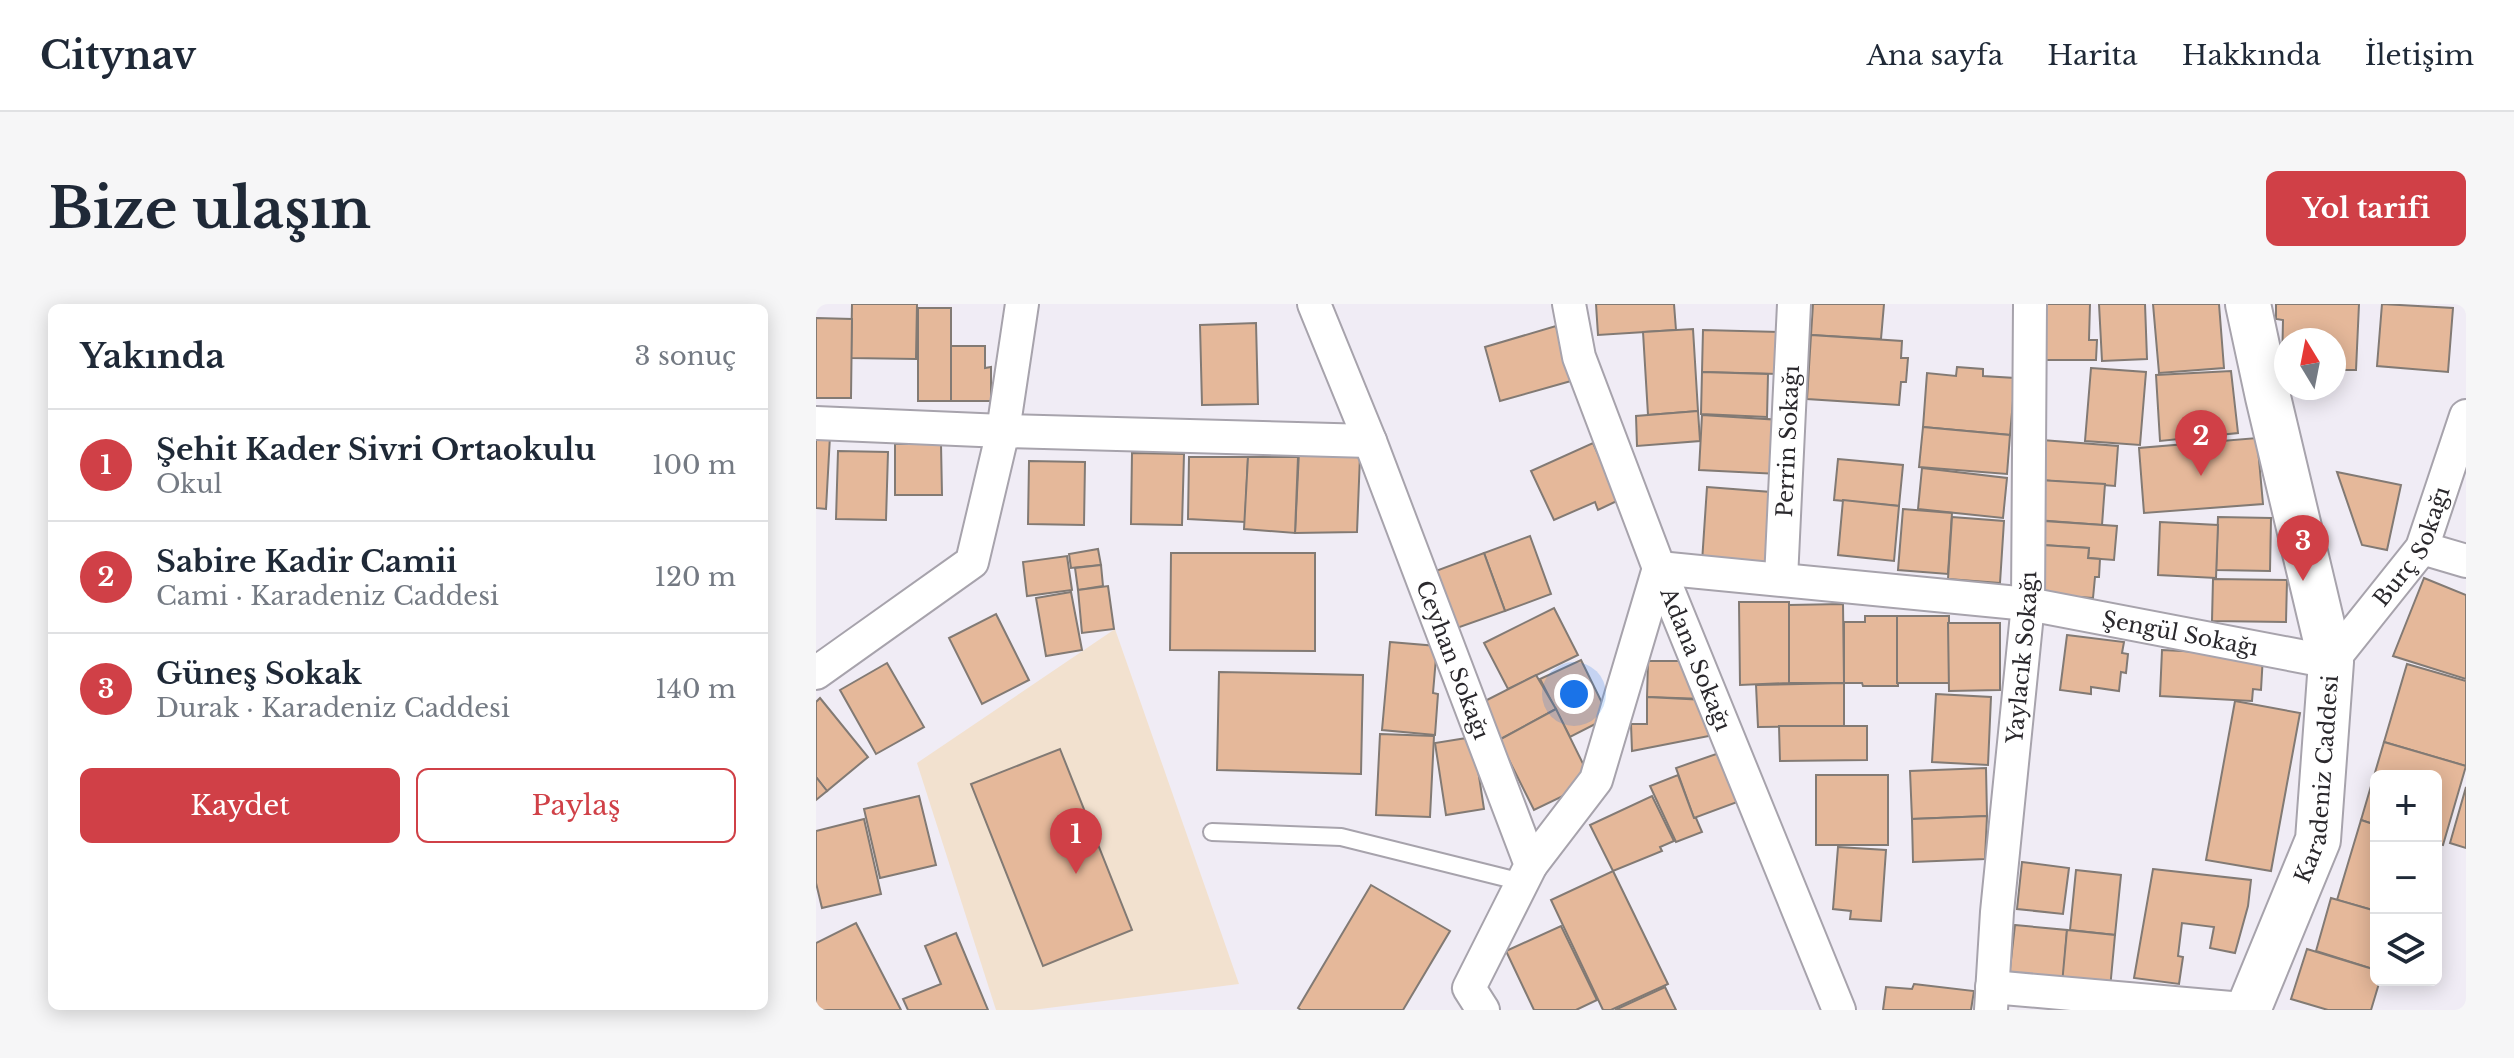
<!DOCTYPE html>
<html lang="tr">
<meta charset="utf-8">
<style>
:root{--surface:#fff;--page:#f6f6f7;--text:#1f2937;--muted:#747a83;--line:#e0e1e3;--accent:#d04047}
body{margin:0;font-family:"Libre Baskerville",serif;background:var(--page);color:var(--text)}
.controls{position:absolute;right:24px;bottom:24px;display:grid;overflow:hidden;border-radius:12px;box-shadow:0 4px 20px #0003}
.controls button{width:72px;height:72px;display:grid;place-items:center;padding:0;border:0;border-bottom:2px solid var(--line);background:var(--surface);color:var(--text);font:40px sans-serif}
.compass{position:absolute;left:1458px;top:24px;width:72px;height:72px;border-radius:50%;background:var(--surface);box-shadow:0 4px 20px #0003;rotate:350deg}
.you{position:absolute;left:758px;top:390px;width:28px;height:28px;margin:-20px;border:6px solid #fff;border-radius:50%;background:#1a73e8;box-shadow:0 0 0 12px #1a73e833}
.badge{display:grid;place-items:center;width:52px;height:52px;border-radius:50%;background:var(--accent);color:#fff;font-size:26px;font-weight:700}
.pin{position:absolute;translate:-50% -66px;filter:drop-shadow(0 2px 4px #0008)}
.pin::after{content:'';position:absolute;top:42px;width:28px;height:24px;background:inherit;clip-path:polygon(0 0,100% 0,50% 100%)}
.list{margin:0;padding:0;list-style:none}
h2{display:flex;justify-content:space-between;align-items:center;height:104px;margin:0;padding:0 32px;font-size:34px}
h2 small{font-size:26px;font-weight:400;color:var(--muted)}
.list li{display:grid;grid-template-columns:52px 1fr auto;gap:24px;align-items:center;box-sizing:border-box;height:112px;padding:0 32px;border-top:2px solid var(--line)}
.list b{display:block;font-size:30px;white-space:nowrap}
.list p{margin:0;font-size:26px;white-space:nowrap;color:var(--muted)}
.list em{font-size:26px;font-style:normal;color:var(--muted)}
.actions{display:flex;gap:16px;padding:24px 32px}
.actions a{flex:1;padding:18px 0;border:2px solid var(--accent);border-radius:12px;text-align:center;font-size:28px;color:var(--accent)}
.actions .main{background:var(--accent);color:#fff}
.icon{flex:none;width:44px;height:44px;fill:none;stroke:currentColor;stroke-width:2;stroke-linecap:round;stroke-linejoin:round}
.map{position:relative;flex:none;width:1650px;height:706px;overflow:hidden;border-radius:12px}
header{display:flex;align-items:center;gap:48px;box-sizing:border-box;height:112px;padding:0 40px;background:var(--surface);border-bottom:2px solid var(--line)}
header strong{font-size:38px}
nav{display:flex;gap:44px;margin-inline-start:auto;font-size:28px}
.intro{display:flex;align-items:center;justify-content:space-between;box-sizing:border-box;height:192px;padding:0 48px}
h1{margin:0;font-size:56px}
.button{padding:20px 36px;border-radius:12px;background:var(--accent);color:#fff;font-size:28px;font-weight:700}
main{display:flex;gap:48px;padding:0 48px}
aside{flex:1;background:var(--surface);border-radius:12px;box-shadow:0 4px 20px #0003}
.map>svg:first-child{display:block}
</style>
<header>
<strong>Citynav</strong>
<nav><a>Ana sayfa</a><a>Harita</a><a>Hakkında</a><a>İletişim</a></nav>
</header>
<div class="intro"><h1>Bize ulaşın</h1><a class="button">Yol tarifi</a></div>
<main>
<aside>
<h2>Yakında<small>3 sonuç</small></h2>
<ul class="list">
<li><span class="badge">1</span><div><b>Şehit Kader Sivri Ortaokulu</b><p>Okul</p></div><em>100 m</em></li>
<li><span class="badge">2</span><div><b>Sabire Kadir Camii</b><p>Cami · Karadeniz Caddesi</p></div><em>120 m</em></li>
<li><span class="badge">3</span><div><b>Güneş Sokak</b><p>Durak · Karadeniz Caddesi</p></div><em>140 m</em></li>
</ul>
<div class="actions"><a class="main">Kaydet</a><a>Paylaş</a></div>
</aside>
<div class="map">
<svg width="1650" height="706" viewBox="0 0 1650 706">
<rect width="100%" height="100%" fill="#f0ecf5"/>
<polygon fill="#f2e1cf" points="299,325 423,680 216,706 180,706 101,459"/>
<g fill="#e5b89a" stroke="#827a74" stroke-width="2">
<polygon points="36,0 101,0 100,55 35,54"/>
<polygon points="780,0 858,0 860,26 782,31"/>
<polygon points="997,0 1068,0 1065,35 995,31"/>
<polygon points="1228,0 1274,0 1273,36 1281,36 1280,56 1227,56"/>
<polygon points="1283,0 1329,0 1331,55 1286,57"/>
<polygon points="1337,0 1403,0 1408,64 1343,69"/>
<polygon points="1460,0 1543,0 1540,66 1518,66 1518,36 1470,36 1470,64 1466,64 1467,16 1460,15"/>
<polygon points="1566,0 1637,4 1632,68 1561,62"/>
<rect x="102" y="4" width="33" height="93"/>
<polygon points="0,14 36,15 35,94 0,94"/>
<polygon points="440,19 442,100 386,101 384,21"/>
<polygon points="740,22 755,77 684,97 669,43"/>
<polygon points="877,25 882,107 832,111 827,28"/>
<polygon points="887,26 964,28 963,70 886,68"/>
<polygon points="995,31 1086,37 1085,54 1092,54 1090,78 1085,78 1083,101 991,95"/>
<polygon points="135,42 169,42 169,64 175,63 175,97 135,97"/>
<polygon points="1141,63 1167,65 1167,72 1199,74 1194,131 1107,123 1111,69 1140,72"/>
<polygon points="1275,64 1330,68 1324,141 1269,137"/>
<polygon points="1415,67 1422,129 1344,137 1340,71"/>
<polygon points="886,68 952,70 951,113 885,110"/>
<polygon points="882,107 884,137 821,142 820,112"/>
<polygon points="886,111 966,116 963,170 883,166"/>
<polygon points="1107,123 1194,131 1191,170 1103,163"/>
<polygon points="0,132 14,132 10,205 0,204"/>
<polygon points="1441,134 1447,200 1328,209 1323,144"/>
<polygon points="1226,136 1302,142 1299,182 1223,176"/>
<polygon points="777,139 803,196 782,206 779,198 738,216 715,167"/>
<polygon points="79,140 125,140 126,191 79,191"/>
<polygon points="22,147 72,148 70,216 20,215"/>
<polygon points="483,148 544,152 541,228 479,229"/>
<polygon points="316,149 368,150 366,221 315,220"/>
<polygon points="373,153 432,153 429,218 372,215"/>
<polygon points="432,153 482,153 479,229 428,225"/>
<polygon points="1022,155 1087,161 1083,202 1018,196"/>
<polygon points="213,157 269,158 268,221 212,220"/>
<polygon points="1106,164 1191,174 1187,214 1102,205"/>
<polygon points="1521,168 1585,181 1571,246 1546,241"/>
<polygon points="1223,176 1289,180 1286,221 1220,216"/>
<polygon points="891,183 955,188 950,263 886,258"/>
<polygon points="1027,196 1083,202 1078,257 1022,251"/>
<polygon points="1087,205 1136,209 1132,270 1082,266"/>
<polygon points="1136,213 1188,217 1184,279 1132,275"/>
<polygon points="1402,213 1455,214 1454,267 1400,266"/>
<polygon points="1228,217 1301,222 1298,256 1272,254 1273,244 1226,241"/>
<polygon points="1344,218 1402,221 1400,274 1342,271"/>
<polygon points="714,232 735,290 689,307 668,249"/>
<polygon points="1226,241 1273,244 1272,254 1284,255 1283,273 1279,273 1277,294 1264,293 1263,300 1222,290"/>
<polygon points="282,245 285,261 255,264 253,250"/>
<polygon points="355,249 499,249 499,347 354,346"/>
<polygon points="668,249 689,307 638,325 617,268"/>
<polygon points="251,252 256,286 211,292 207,258"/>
<polygon points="285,261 287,282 262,286 259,264"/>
<polygon points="1608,274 1650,291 1650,375 1577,352"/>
<polygon points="1397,275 1471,276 1470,318 1396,317"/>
<polygon points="292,282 298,325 266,329 262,286"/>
<polygon points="255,288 266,346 230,352 220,294"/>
<polygon points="923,298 973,298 973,379 924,381"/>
<polygon points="1027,300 1028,379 973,379 973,301"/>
<polygon points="738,304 762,351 692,385 668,339"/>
<polygon points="180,310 213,376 166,400 133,334"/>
<polygon points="1049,312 1081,312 1082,382 1047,382 1046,379 1028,379 1028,318 1049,318"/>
<rect x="1081" y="312" width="52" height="67"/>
<polygon points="1132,319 1184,319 1184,386 1133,387"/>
<polygon points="1251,331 1308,338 1306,349 1312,350 1310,369 1305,368 1303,387 1275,383 1275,390 1244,386"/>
<polygon points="574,338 621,342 617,389 622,390 619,431 566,426"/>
<polygon points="1346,346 1447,351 1445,386 1437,385 1436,397 1344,392"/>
<polygon points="765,356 793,413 754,433 724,375"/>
<polygon points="832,357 872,357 889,395 831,393"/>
<polygon points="71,359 108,423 60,450 24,386"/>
<polygon points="1591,360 1650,377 1650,462 1568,438"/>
<polygon points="403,368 547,371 545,470 401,466"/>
<polygon points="720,371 740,405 683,436 665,399"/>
<polygon points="1028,379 1028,422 942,423 940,381"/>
<polygon points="1120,390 1175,393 1172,461 1116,458"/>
<polygon points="831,393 890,396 898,431 816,447 815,420 831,420"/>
<polygon points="4,394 52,453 11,487 0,473 0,398"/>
<polygon points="1419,397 1484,409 1455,567 1390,556"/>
<polygon points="740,405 776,478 718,506 683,436"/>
<polygon points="963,422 1051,422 1051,456 964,457"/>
<polygon points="564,430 618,432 614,513 560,511"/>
<polygon points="657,433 668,505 630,511 619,439"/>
<polygon points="1568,438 1650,462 1627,541 1620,539 1620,472 1560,472 1560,521 1545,516"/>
<polygon points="244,445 316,626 227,662 155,480"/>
<polygon points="906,448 924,497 878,514 860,464"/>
<polygon points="1170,464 1171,512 1096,515 1094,467"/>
<polygon points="862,471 878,514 880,514 886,528 860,538 834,482"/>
<rect x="1000" y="471" width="72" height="70"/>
<polygon points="0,473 11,487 0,496"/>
<polygon points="1650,483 1650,544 1634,539"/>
<polygon points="103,492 120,561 64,574 48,505"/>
<polygon points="836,492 858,537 844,543 846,547 797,567 774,521"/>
<polygon points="1171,512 1169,555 1097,558 1096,515"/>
<polygon points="48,515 65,590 6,604 0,579 0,527"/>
<polygon points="1545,516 1560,521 1560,607 1521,596"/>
<polygon points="1022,543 1070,546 1065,617 1034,615 1035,607 1017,605"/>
<polygon points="1206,558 1253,564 1247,610 1201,605"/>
<polygon points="1337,565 1435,576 1432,602 1419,649 1394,644 1398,623 1366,619 1362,652 1367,653 1363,680 1318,674"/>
<polygon points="1260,566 1305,571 1299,631 1254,626"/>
<polygon points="797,567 852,680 795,706 787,706 735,596"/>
<polygon points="555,581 634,627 587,706 485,706 482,704"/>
<polygon points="1515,594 1560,607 1560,666 1500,647"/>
<polygon points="40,619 85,706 0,706 0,639"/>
<polygon points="1199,621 1251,626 1247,678 1193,673"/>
<polygon points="745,622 781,696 760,706 718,706 690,647"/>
<polygon points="1251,626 1299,631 1294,685 1246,680"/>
<polygon points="140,629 172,706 92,706 87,695 125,680 109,642"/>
<polygon points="1491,645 1560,666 1560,676 1564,676 1555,706 1512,706 1475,695"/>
<polygon points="1098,680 1158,687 1155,706 1067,706 1070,683 1096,685"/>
<polygon points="849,683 860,706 799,706"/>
</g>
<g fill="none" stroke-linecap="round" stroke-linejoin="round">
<defs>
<polyline id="lane" points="396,528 525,533 706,578"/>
<g id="street">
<path id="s1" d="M498,0L554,137L715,561L653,684L667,706"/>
<path id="s2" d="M753,0L763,53L843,264L1023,706"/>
<polyline points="0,119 187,127 554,137"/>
<polyline points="1606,244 1650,257"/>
<path id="s3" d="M965,275L978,0"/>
<polyline points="0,369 156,258 187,127 206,0"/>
<path id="s4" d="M715,561L780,476L843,264L1212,300L1515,358L1606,244L1650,112"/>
<polyline points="1176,683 1438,706"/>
<path id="s5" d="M1175,706L1181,608L1212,300L1214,0"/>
</g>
<g id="secondary">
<path id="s6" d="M1432,706L1502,536L1515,358L1452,93L1432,0"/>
</g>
</defs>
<use href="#lane" stroke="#a7a3ac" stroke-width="20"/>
<use href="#street" stroke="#a7a3ac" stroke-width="36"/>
<use href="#secondary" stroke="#a7a3ac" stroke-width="48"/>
<use href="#lane" stroke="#fff" stroke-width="16"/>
<use href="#street" stroke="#fff" stroke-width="32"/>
<use href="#secondary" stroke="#fff" stroke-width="44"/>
</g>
<g text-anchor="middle" stroke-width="6" stroke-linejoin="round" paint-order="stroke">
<g font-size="22" fill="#2a282c" stroke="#f0ecf5">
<text dy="8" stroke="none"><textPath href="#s3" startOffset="138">Perrin Sokağı</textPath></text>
<text dy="8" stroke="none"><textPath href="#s4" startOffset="1150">Burç Sokağı</textPath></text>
<text dy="8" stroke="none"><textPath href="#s4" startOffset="854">Şengül Sokağı</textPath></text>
<text dy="8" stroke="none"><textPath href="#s5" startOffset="354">Yaylacık Sokağı</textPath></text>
<text dy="8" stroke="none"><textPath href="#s1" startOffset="382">Ceyhan Sokağı</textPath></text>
<text dy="8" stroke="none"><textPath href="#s2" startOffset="378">Adana Sokağı</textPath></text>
<text dy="8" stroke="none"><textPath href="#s6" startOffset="244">Karadeniz Caddesi</textPath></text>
</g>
</g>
</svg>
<div class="controls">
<button>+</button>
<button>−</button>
<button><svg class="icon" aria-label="layers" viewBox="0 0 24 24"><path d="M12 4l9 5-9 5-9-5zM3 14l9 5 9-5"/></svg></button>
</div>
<svg class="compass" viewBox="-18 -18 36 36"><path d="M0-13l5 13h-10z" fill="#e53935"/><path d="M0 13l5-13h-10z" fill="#747a83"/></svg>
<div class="you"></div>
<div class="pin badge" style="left:260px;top:570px">1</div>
<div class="pin badge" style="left:1385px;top:172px">2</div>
<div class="pin badge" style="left:1487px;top:277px">3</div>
</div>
</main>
